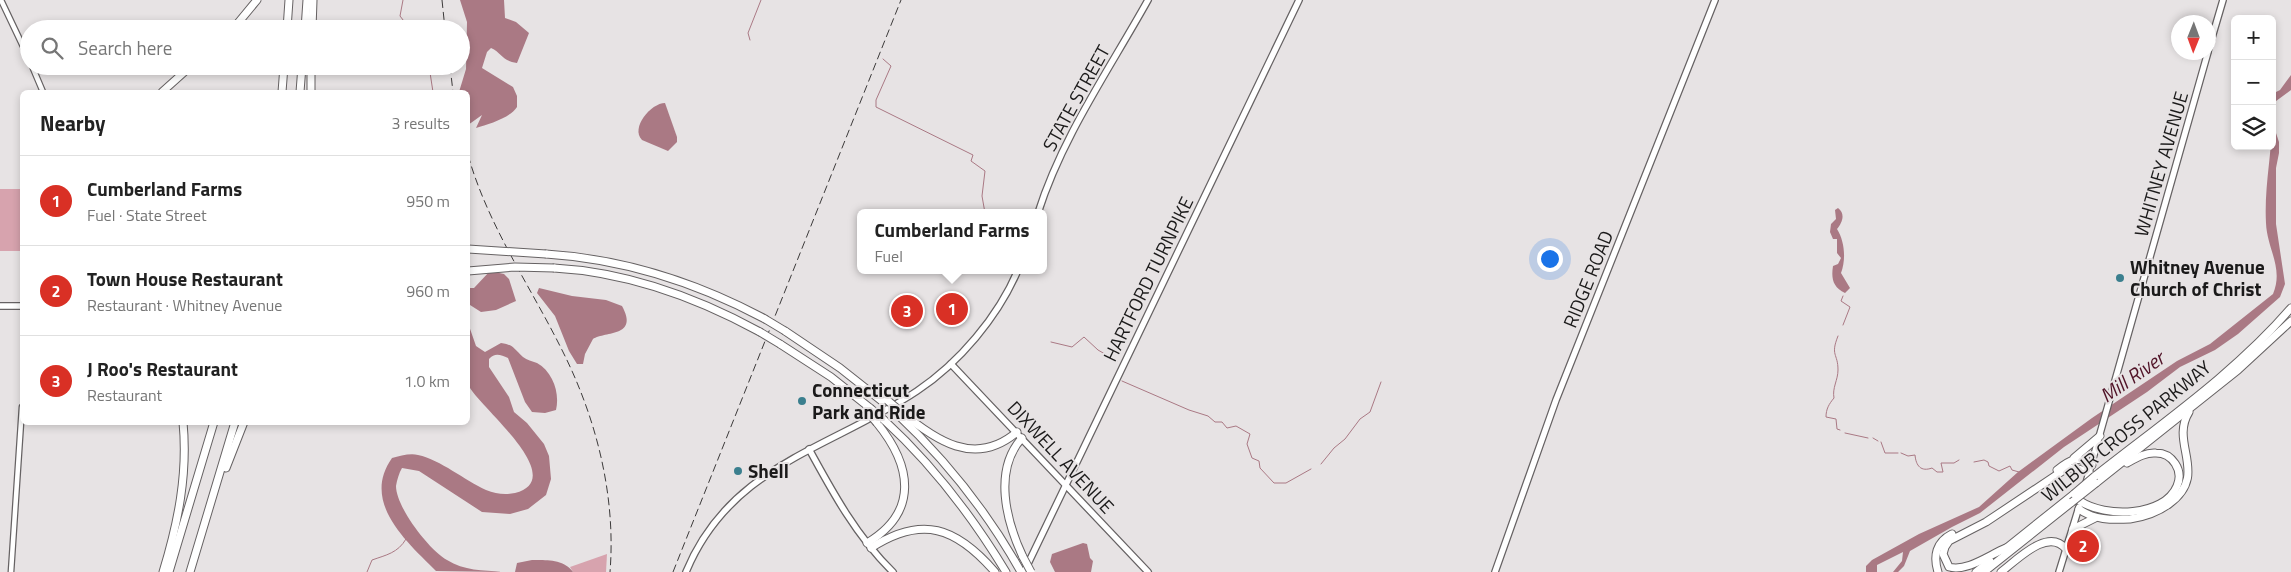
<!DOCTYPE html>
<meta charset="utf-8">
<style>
:root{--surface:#fff;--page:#f6f6f6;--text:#222;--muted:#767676;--line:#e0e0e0;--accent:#d93025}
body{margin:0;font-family:"Titillium Web",sans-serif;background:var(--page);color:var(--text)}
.controls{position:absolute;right:15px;top:15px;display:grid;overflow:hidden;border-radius:8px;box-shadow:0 2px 8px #0003}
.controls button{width:45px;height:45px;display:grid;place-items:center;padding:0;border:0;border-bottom:1px solid var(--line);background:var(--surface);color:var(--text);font:25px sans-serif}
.compass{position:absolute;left:2171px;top:15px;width:45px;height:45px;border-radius:50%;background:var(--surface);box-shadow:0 2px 8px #0003;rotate:181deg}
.you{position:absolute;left:1549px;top:258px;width:18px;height:18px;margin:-12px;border:4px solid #fff;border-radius:50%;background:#1a73e8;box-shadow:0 0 0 8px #1a73e833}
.badge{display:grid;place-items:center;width:32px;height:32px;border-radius:50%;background:var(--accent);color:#fff;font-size:16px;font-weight:700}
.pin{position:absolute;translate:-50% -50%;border:2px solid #fff;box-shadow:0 1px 5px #0006}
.popup{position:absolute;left:857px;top:209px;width:190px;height:65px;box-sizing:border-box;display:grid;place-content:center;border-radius:8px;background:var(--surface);filter:drop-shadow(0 1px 4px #0005);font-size:16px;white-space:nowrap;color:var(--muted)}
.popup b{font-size:19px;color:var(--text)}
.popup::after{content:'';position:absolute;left:50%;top:100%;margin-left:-10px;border:10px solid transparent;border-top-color:var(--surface)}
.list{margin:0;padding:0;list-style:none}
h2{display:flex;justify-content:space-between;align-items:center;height:65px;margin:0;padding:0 20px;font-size:21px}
h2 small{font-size:16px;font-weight:400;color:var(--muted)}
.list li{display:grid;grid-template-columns:32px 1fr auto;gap:15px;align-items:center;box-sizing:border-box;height:90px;padding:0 20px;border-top:1px solid var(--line)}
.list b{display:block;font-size:19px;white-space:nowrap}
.list p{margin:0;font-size:16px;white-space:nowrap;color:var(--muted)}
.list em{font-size:16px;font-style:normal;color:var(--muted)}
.icon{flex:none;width:28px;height:28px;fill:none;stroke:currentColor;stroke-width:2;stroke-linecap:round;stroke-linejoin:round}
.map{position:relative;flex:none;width:2291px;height:572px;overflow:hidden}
.search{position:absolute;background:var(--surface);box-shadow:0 2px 8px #0003;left:20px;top:20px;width:450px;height:55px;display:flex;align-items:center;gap:12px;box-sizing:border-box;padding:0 18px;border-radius:28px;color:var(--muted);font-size:19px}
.panel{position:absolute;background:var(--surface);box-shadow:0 2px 8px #0003;left:20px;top:90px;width:450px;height:335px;border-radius:8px}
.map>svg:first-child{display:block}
</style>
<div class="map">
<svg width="2291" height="572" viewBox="0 0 2291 572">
<rect width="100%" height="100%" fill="#e7e3e4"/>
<g fill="#d7a3ae">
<rect x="0" y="189" width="22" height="62"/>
<polygon points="607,554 606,572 573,572 570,567"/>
</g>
<g fill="#aa7984">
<path d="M460,0H504L505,18L516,22L529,33L517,63C502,61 502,53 491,48L487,52L482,68L513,87L517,96V107C510,118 489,124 476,128L482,115L468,125V92H459L466,69L467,22Z"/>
<polygon points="2291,75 2291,90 2272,104 2272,94 2280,90"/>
<path d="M665,103L677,137V142L668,151L642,140C630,128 651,103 665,103Z"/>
<path d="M2272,121L2279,142V153L2276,168V224L2285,284L2280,297L2238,334L2215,350L2180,367L2147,392L2064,447L1980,513L1952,527L1910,551L1904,566L1898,572H1893L1902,561L1903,552L1877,565V572H1866V566L1872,560L1919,534L1979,507L2018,472L2092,418L2177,361L2210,344L2273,294C2284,268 2267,249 2266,223C2264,188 2272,153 2272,121Z"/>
<path d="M1838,208C1846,214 1842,223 1837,229C1845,242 1846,260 1841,273L1850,288L1845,293C1833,287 1831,279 1833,266L1838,264L1841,258L1837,253V239H1833L1830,232L1831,224L1836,219L1835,210Z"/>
<polygon points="490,271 504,274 509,279 516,301 496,310 481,312 470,305 468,306 468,288 474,288"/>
<path d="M539,288L572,296L606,300L622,306C639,337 606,331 593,339L585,354L583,364H577L569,351L555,316L537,293Z"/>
<path d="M468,323L476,346L485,352L501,343C514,345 513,348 523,357C527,360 532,361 537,363C553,372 560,393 556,410L545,413L532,412L525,402L508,358C501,355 495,352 489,359V367L509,397L514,412L527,423L544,444L549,456L551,479L546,495L528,509L510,514L482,512L419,471L402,468C399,473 397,480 396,486C396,507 429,550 447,560C464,571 483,570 502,572L436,571C406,541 361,502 392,458C400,456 410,453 418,455C441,460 464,480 486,490C496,494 505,495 515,493C572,478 474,403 468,384C464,371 467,337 468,323Z"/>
<polygon points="1083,543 1087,544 1090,558 1093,561 1091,572 1055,572 1050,562 1052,554"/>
<path d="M532,560C546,560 564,559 573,572H515L517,563Z"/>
</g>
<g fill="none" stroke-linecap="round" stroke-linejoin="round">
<g stroke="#aa7984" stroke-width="1">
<polyline points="403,0 400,16 410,29"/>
<polyline points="750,40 748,33 761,0"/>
<polyline points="883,59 891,66 876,100 876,107 973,155 971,161 985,171 982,196 985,213"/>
<polyline points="429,66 433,92"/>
<polyline points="953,278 959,270"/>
<polyline points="1843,296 1841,301 1850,307 1843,325"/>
<path d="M1838,336C1830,356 1838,353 1838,370C1838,380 1832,388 1834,398C1829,404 1826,409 1826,417L1836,419L1837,429L1840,430"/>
<polyline points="1051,342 1072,347 1084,337 1098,350 1117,361"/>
<polyline points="1122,381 1189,410 1208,416 1215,422 1222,422 1227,428 1236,426 1250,434 1247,444 1252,458 1259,461 1260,468 1274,483 1286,483 1311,469"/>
<polyline points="1845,433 1868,438"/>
<polyline points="1873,438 1878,441"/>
<polyline points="1881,442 1885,453 1898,453"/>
<path d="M1901,453L1908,456L1915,455C1916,466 1921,472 1932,468L1937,472H1943L1941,463H1954L1959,460"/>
<polyline points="1974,462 1984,460 1988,462 1989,466 1999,471 2010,466 2012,470 2019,472"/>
<polyline points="1321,464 1334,448 1345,439 1360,419 1370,412 1381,382"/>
<path d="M367,572L372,560C386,555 398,553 406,539"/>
</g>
<defs>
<g id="minor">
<polyline points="1,0 29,59"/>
<polyline points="32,66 43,92"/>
<polyline points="11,572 22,407"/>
</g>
<g id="major">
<polyline points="2208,51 2223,0"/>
<path d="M1038,213C1062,137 1109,70 1148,0"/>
<polyline points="0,306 22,306"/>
<polyline points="951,364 1148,572"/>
<path d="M809,449C833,493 857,537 893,572"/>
<polyline points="2086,483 2208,52"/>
<path d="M686,572C730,465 830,449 917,391C959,363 998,317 1018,270"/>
<polyline points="1024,572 1299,0"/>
<polyline points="1495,572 1556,400 1715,0"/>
<polyline points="2059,572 2079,507"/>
</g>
<g id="highway">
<polyline points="233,29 257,0"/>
<polyline points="287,29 289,0"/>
<polyline points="305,29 307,0"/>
<polyline points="312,29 313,0"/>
<polyline points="311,66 311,92"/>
<polyline points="162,92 191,66"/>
<polyline points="282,92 284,66"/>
<polyline points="300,92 302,66"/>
<path d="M546,254C624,259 696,282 765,319"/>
<path d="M554,268C627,272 696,297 760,332"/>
<polyline points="785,331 840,368 883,402"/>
<polyline points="780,344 831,377 870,408"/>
<path d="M900,411C935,440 975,468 1017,432"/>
<path d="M896,413C946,460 988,513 1021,572"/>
<path d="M884,420C932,464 972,516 1006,572"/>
<path d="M1022,438C993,470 1006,521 1023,557"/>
<polyline points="2074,458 2100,436"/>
<polyline points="226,468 244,422"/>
<path d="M2057,470C2070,460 2077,455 2092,465"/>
<path d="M2095,476C2162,423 2235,373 2291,308"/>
<polyline points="2096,483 2238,370 2291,321"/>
<path d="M2080,501C2105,518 2164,517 2177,486C2184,470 2172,453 2156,453C2146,452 2136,458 2127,463"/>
<path d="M2079,509C2093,520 2112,520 2130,519C2144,517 2158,512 2169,504C2210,474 2169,444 2189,412"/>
<polyline points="2073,529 2095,518"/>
<path d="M867,543C919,512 912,466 877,423"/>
<path d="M871,548C922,515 956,527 995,572"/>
<path d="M2006,548C1989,555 1967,572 1949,567L1943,554L1945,547L1949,541L1986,522L2064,470L2074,468L2089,472"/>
<polyline points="2004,550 2074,494"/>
<path d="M163,572C178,523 188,474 183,422"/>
<polyline points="169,572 214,422"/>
<polyline points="190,572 235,422"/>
<path d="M1938,572C1933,556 1936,542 1952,534"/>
<polyline points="1976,572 1990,561"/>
<polyline points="1984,572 2072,502"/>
<path d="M2001,572C2017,560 2048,527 2066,549"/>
</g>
</defs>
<use href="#minor" stroke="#666263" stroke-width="7"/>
<use href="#major" stroke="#666263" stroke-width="8"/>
<use href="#highway" stroke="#666263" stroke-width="9"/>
<use href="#minor" stroke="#fff" stroke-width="4.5"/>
<use href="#major" stroke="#fff" stroke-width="5.5"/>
<use href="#highway" stroke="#fff" stroke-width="7"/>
<g stroke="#3c3a3a" stroke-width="1" stroke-dasharray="8 4" stroke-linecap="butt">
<polyline points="442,0 445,29"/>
<polyline points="450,66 453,92"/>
<path d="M468,155C488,226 531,287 563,352C597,420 616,497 610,572"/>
<polyline points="673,572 901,0"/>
</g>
<defs>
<g id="highway-bridge">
<polyline points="468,249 546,254"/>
<polyline points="468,271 515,267 554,268"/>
<polyline points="765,319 785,331"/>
<polyline points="760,332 780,344"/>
<polyline points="887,400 900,411"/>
<polyline points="870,408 884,420"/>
<polyline points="866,410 877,423"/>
<polyline points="2074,494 2095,476"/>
<polyline points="2072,502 2096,483"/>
<polyline points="1023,557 1031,572"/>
</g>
</defs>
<use href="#highway-bridge" stroke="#666263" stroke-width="9" stroke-linecap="butt"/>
<use href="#highway-bridge" stroke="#fff" stroke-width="7"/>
</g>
<g fill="#3b7f8e" stroke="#e7e3e4" stroke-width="2">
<circle cx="2120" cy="278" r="5"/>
<circle cx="802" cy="401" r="5"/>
<circle cx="738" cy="471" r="5"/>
</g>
<g text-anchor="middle" stroke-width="4" stroke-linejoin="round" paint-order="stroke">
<g font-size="19" fill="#1b1a1a" stroke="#e7e3e4">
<text transform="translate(1076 98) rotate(-61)" y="7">STATE STREET</text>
<text transform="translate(2161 164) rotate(-74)" y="7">WHITNEY AVENUE</text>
<text transform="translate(1148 279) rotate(-64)" y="7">HARTFORD TURNPIKE</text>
<text transform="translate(1588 279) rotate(-68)" y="7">RIDGE ROAD</text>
<text transform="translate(2126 431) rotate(-39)" y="7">WILBUR CROSS PARKWAY</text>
<text transform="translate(1061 457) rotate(47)" y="7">DIXWELL AVENUE</text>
</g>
<g font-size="19" font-weight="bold" fill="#1b1a1a" stroke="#e7e3e4" text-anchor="start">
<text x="2130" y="274">Whitney Avenue<tspan x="2130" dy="22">Church of Christ</tspan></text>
<text x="812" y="397">Connecticut<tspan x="812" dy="22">Park and Ride</tspan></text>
<text x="748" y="478">Shell</text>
</g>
<g font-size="20" font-style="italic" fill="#501327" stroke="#e7e3e4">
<text transform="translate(2132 377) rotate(-35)" y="7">Mill River</text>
</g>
</g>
</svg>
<div class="controls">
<button>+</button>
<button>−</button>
<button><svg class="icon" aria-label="layers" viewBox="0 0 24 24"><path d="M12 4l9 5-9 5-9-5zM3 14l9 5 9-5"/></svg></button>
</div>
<svg class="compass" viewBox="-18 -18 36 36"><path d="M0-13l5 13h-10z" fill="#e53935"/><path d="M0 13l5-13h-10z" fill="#767676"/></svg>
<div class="you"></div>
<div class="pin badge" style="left:952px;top:309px">1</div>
<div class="popup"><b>Cumberland Farms</b>Fuel</div>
<div class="pin badge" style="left:2083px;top:546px">2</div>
<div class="pin badge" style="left:907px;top:311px">3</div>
<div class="search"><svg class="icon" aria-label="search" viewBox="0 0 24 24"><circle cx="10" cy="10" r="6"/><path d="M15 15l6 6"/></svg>Search here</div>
<section class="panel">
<h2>Nearby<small>3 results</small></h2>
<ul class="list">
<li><span class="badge">1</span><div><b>Cumberland Farms</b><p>Fuel · State Street</p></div><em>950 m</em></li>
<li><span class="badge">2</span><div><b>Town House Restaurant</b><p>Restaurant · Whitney Avenue</p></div><em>960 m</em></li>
<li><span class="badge">3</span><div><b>J Roo's Restaurant</b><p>Restaurant</p></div><em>1.0 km</em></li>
</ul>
</section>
</div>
